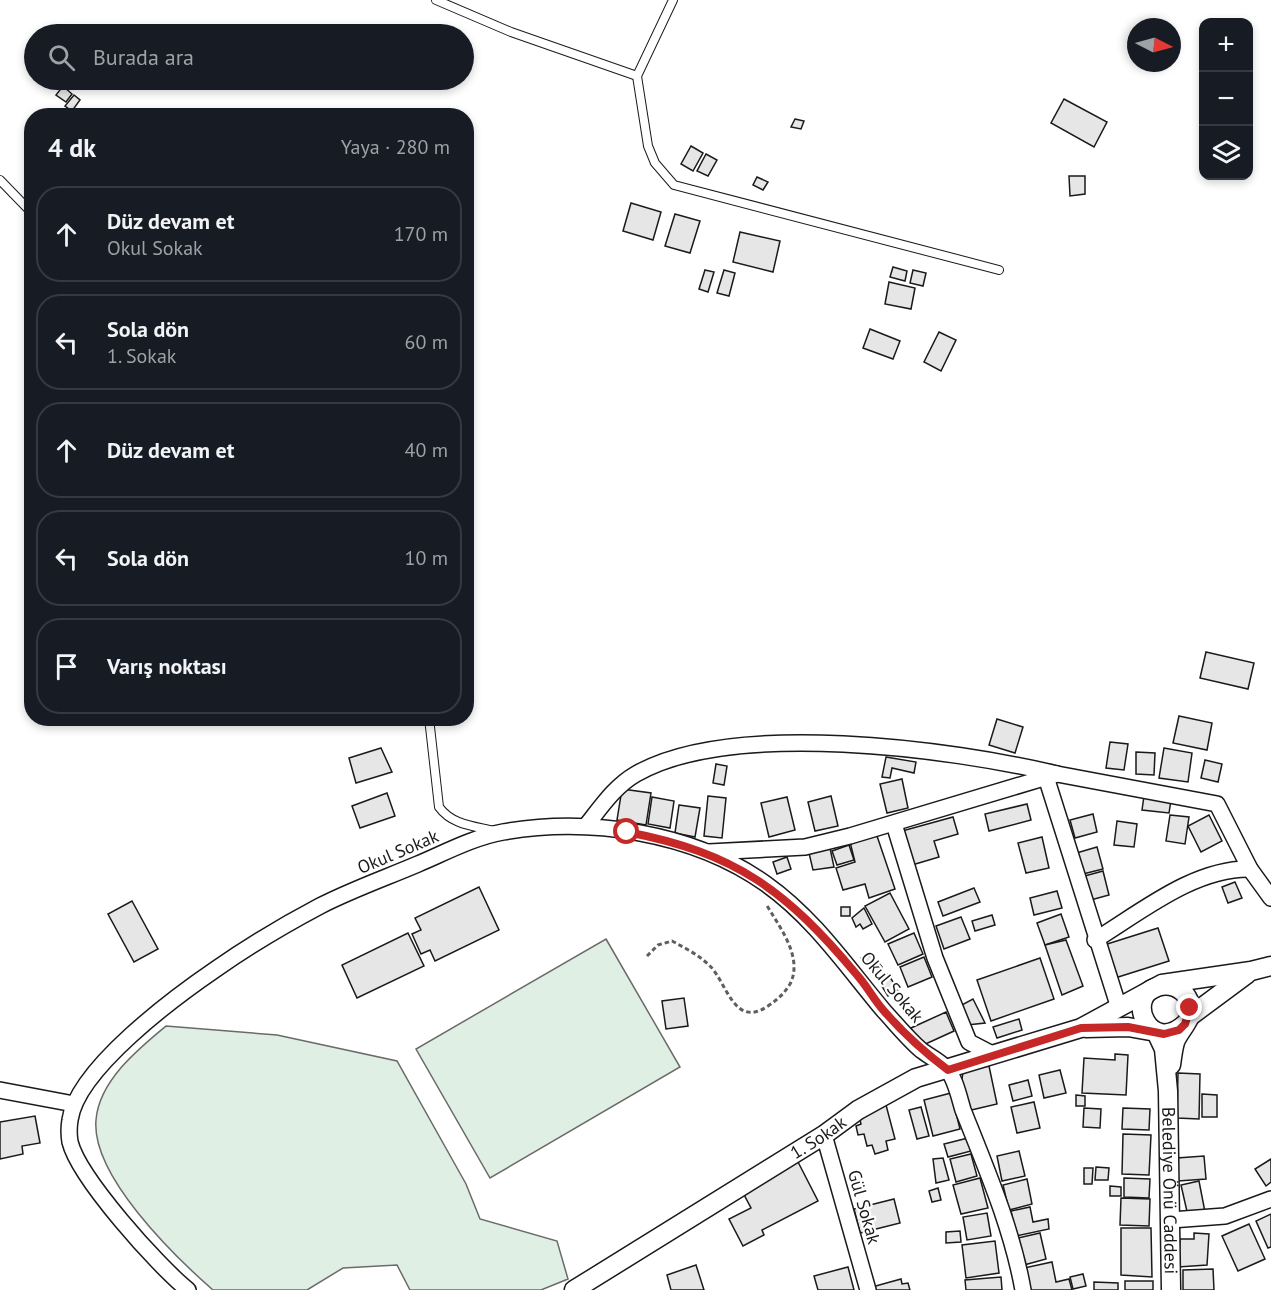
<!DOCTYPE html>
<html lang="tr">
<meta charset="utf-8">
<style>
:root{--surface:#171b24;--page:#20242c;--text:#f1f3f6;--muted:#9ea1a6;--line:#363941}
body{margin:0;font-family:"PT Sans",sans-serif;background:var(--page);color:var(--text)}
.controls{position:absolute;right:18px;top:18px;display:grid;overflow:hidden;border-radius:12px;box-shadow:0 3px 9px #0003}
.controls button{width:54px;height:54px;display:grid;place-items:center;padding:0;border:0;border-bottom:2px solid var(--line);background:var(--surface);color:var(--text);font:30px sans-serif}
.compass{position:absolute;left:1127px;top:18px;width:54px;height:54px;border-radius:50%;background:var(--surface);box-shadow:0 3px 9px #0003;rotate:96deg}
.stop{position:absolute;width:18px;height:18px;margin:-14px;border:4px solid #c62828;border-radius:50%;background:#fff}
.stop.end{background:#c62828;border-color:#fff;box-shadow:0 2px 6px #0008}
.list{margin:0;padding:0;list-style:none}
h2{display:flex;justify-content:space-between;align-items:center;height:78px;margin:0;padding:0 24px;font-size:26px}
h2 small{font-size:20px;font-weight:400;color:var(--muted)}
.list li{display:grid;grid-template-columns:39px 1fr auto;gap:18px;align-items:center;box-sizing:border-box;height:96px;margin:0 12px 12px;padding:0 12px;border:2px solid var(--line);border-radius:24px}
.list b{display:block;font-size:22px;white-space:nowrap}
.list p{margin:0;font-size:20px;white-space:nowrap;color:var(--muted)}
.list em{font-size:20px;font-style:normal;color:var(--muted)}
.icon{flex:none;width:33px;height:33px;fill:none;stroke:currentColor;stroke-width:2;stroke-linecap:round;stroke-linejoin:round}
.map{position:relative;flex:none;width:1271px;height:1290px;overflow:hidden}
.search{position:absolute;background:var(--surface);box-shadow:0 3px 9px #0003;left:24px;top:24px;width:450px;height:66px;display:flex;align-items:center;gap:15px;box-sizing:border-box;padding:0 21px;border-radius:33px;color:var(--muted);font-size:22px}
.panel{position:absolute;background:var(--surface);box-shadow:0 3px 9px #0003;left:24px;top:108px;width:450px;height:618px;border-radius:24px}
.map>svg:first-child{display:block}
</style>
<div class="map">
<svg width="1271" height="1290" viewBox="0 0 1271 1290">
<rect width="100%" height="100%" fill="#fff"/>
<g fill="#e0efe3" stroke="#6a6a6a" stroke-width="1.5">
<polygon points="606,939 680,1067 490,1178 416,1049"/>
<path d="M166,1026L277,1035L397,1061L466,1184L480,1219L557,1241L568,1279L541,1290H410L397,1265L343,1268L307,1290H213C173,1255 91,1175 96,1120C99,1081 138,1049 166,1026Z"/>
</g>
<g fill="#e6e6e6" stroke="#1a1a1a" stroke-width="1.5">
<polygon points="63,86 72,94 66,102 56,95"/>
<polygon points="74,95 80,100 72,111 65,106"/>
<polygon points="1064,99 1107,122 1094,147 1051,123"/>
<polygon points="91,109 99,116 86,116"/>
<polygon points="795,119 804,121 801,129 791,127"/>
<polygon points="691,146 703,153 693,171 681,164"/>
<polygon points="706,154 717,160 708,176 697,171"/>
<polygon points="1069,176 1085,176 1085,194 1070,196"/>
<polygon points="757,177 768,182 763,190 753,185"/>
<polygon points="631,203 661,212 653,240 623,231"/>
<polygon points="675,214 700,221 690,253 665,246"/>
<polygon points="740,232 780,241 773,272 733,262"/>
<polygon points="893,267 907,271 905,281 890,277"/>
<polygon points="705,270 714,272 708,292 699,289"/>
<polygon points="724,270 735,273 729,296 717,293"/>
<polygon points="913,270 926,273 923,286 910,283"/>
<polygon points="889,282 915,288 911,309 885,304"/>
<polygon points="870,329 900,341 893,359 863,348"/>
<polygon points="939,332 956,340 941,371 924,362"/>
<polygon points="1206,652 1254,663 1248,689 1200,678"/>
<polygon points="1179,716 1212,723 1207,750 1173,743"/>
<polygon points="997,719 1023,727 1015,753 989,745"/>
<polygon points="1110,742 1128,744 1124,770 1106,768"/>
<polygon points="381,748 392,772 356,783 349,758"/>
<polygon points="1164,748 1192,753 1188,782 1159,778"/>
<polygon points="1136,752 1155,753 1154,775 1136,774"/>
<polygon points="886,757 916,762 914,773 892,768 890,778 882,777"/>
<polygon points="1205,760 1222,764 1218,782 1201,778"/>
<polygon points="716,764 727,766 724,785 713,783"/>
<polygon points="902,779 908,808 887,813 880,784"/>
<polygon points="622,789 651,793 646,825 617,820"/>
<polygon points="387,793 395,816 360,828 352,806"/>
<polygon points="708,796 726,798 722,838 704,836"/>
<polygon points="831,796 838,826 815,831 808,802"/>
<polygon points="1144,796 1171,800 1169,813 1142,810"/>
<polygon points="652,797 674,801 670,828 648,824"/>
<polygon points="787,797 795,830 769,837 761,803"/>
<polygon points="1027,804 1031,820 989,831 985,814"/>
<polygon points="679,805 700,808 695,837 675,833"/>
<polygon points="1093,814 1097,832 1075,838 1070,820"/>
<polygon points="1170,815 1189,817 1185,844 1166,841"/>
<polygon points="1209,815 1222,841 1201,852 1188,826"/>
<polygon points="953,817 958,834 934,841 939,857 912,865 902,831"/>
<polygon points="1117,821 1137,824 1134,847 1114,845"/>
<polygon points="876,833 895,889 869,898 865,884 843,890 836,868 855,862 850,842"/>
<polygon points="1042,837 1049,868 1026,873 1018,843"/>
<polygon points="849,845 854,860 837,865 832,851"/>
<polygon points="1097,847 1103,869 1079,875 1073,854"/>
<polygon points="830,848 834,867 813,870 809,853"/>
<polygon points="787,857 791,869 777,874 773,862"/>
<polygon points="1103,871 1109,895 1087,901 1081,877"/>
<polygon points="1235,882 1242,898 1228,903 1222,887"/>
<polygon points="479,887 499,930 435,961 430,950 421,954 412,934 421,930 415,918"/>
<polygon points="974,888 980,902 943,916 938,902"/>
<polygon points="1057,891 1062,908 1034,915 1030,898"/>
<polygon points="890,893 909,929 885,942 865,906"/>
<polygon points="132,901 158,949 134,962 108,914"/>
<rect x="841" y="907" width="9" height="9"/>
<polygon points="864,908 872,924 863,929 860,924 856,927 852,918"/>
<polygon points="1061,914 1069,937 1045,945 1037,923"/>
<polygon points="992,915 995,925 975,931 972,921"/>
<polygon points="961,917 970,939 944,949 936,926"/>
<polygon points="1158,928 1169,961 1115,978 1104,945"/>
<polygon points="408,933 424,966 357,998 342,965"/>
<polygon points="914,933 923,954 898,965 888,944"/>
<polygon points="1066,940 1083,986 1062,995 1045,945"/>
<polygon points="872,955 882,967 872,971 861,958"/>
<polygon points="924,957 932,977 908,987 900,967"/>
<polygon points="1040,958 1054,999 991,1021 977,980"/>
<polygon points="888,974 898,990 888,996 878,980"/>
<polygon points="684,998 688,1026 666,1029 662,1001"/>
<polygon points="973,999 985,1023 967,1025 958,1007"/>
<polygon points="946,1012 954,1031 919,1047 911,1028"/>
<polygon points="1019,1019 1022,1030 997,1038 993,1027"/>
<polygon points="1115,1054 1128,1055 1126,1095 1082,1093 1084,1058 1115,1060"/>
<polygon points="989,1066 997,1104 967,1111 961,1086 963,1072"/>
<polygon points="1060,1070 1066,1093 1044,1098 1039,1075"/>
<polygon points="1178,1073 1200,1074 1199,1119 1177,1118"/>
<polygon points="1028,1080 1032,1096 1013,1101 1009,1085"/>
<polygon points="951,1093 960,1129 933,1136 924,1100"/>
<polygon points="1202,1094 1217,1095 1217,1117 1202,1117"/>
<polygon points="1076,1095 1085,1096 1085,1106 1076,1106"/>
<polygon points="1034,1102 1040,1128 1017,1133 1011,1107"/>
<polygon points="886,1105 895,1139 886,1141 888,1150 875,1154 872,1145 867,1146 864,1134 858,1135 856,1126 861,1124 858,1112"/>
<polygon points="921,1107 929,1136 917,1139 909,1110"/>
<polygon points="1084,1108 1101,1109 1100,1128 1083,1127"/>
<polygon points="1123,1108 1150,1109 1149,1130 1122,1129"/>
<polygon points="35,1116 40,1143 22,1146 23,1154 0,1159 0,1122"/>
<polygon points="1123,1134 1151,1135 1149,1175 1122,1174"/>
<polygon points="968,1138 971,1151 948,1157 944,1144"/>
<polygon points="1019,1151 1025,1176 1002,1181 997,1156"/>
<polygon points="971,1154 977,1176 956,1182 950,1159"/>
<polygon points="1204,1156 1206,1179 1178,1181 1177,1158"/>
<polygon points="943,1158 949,1180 936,1183 933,1159"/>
<polygon points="1271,1159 1271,1182 1266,1186 1255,1169"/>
<polygon points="797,1160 818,1201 762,1230 764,1235 743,1246 729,1219 751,1208 741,1189"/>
<polygon points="1096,1167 1109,1168 1108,1180 1095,1180"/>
<polygon points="1084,1168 1093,1168 1092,1184 1084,1184"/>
<polygon points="980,1178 988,1208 961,1214 953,1185"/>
<polygon points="1124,1178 1150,1179 1149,1198 1124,1197"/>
<polygon points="1027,1179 1032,1204 1009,1210 1003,1185"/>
<polygon points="1199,1181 1205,1212 1188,1216 1181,1185"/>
<polygon points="1110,1186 1121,1187 1121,1196 1110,1196"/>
<polygon points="938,1188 941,1200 932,1202 929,1191"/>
<polygon points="1121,1198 1150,1199 1149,1226 1120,1225"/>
<polygon points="894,1199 900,1223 860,1233 854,1209"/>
<polygon points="1030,1207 1033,1222 1048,1219 1049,1229 1016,1236 1011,1211"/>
<polygon points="987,1213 991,1236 967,1240 963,1217"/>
<polygon points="1271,1214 1271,1247 1268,1248 1256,1221"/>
<polygon points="1249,1224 1265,1259 1238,1271 1222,1236"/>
<polygon points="1121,1228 1151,1228 1152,1277 1121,1275"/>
<polygon points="960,1231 961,1242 946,1243 946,1232"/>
<polygon points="1040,1233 1046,1259 1024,1265 1018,1238"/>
<polygon points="1194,1233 1209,1234 1207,1265 1178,1267 1180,1239 1194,1239"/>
<polygon points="995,1241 999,1273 966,1278 962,1245"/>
<polygon points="1052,1262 1056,1282 1069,1279 1072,1290 1029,1290 1024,1268"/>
<polygon points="696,1265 704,1290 671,1290 667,1275"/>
<polygon points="848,1267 854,1290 818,1290 814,1276"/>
<polygon points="1213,1269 1214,1290 1183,1290 1183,1270"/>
<polygon points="1083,1274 1086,1286 1073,1289 1070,1277"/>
<polygon points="1001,1277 1002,1290 966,1290 965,1280"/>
<polygon points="901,1279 902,1284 908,1283 910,1290 873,1290 872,1287"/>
<rect x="1125" y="1281" width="28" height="9"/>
<polygon points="1094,1282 1118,1283 1118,1290 1094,1290"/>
</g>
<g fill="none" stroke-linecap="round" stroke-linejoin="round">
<defs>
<g id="service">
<polyline points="436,0 511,32 637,76"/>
<polyline points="673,0 637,76 648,146 655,163 674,185 999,270"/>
<polyline points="0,180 32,213"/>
<path d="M429,718L439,807C452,825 474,826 494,831"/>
</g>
<g id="minor">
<polyline points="1046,777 1119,1008"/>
<polyline points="894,824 935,958 969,1042 992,1054"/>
<path d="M586,826C601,807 615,786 636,774C732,719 952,749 1057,774"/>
<polyline points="709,852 805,847 850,836 1057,774 1217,804 1250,869 1271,898"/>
<path d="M1095,940C1141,912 1194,868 1250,869"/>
<polyline points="0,1090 74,1104"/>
<polyline points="824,1135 868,1290"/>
<polyline points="1171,1220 1225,1216 1271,1199"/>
<path d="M188,1290C158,1266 79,1178 70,1142C69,1136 69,1126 70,1120C77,1069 175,997 216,969C249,946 284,925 320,906C351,890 385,878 418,864C444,853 474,837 503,832C589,817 693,832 766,884C814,918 847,967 884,1011C896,1024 908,1039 921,1050C929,1056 939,1061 946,1068C955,1077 959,1097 963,1110C986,1168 1012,1228 1023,1290"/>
</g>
<g id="tertiary">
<polyline points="1189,1017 1247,974"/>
<path id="s1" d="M1086,1028L1128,1027L1156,1032L1164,1049L1168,1091L1171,1290"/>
<path d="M1171,1065C1172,1057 1173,1049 1175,1042C1178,1034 1185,1027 1189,1018C1196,996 1176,981 1157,987C1124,997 1150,1056 1185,1024"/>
<path id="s2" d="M574,1290L824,1135L858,1110L916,1078L1081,1028L1162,984L1251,971L1271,966"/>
</g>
</defs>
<use href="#service" stroke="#1a1a1a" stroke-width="10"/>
<use href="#minor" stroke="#1a1a1a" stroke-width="18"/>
<use href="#tertiary" stroke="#1a1a1a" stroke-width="21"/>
<path stroke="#5f5f5f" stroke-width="3" stroke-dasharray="4.5 3" stroke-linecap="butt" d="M647,956L658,945L672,941C685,948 699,955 710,966C727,983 734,1029 768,1006C777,1000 784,994 790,984C804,957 778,925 766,904"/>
<use href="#service" stroke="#fff" stroke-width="8"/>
<use href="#minor" stroke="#fff" stroke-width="15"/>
<use href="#tertiary" stroke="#fff" stroke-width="18"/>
</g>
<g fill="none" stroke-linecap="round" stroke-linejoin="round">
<path stroke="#c62828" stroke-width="8" d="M627,832C736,853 786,890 857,975C867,986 874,1000 884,1011C904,1034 924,1052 948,1070L1081,1028L1128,1027L1164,1034L1179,1030L1185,1024L1190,1008"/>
</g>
<g text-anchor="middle" stroke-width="4.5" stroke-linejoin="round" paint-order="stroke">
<g font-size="18" fill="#1a1a1a" stroke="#fff">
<text transform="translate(398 852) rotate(-23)" y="6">Okul Sokak</text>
<text transform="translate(892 987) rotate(50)" y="6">Okul Sokak</text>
<text dy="6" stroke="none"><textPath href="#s2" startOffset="288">1. Sokak</textPath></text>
<text dy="6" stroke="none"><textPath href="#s1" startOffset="231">Belediye Önü Caddesi</textPath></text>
<text transform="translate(864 1207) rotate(74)" y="6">Gül Sokak</text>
</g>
</g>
</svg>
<div class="controls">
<button>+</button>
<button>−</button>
<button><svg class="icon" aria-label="layers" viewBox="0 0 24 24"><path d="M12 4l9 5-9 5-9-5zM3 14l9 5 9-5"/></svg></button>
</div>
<svg class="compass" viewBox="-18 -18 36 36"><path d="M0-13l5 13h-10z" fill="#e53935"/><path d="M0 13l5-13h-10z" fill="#9ea1a6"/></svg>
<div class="stop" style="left:627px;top:832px"></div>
<div class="stop end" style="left:1190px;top:1008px"></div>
<div class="search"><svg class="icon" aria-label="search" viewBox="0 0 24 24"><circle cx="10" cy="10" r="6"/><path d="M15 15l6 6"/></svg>Burada ara</div>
<section class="panel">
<h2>4 dk<small>Yaya · 280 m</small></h2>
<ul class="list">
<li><svg class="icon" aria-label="ahead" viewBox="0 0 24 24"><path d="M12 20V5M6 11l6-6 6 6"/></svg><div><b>Düz devam et</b><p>Okul Sokak</p></div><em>170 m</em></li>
<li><svg class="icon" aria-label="left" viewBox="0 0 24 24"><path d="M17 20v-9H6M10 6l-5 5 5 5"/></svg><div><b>Sola dön</b><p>1. Sokak</p></div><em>60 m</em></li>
<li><svg class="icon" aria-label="ahead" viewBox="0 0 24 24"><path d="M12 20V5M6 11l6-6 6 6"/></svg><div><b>Düz devam et</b></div><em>40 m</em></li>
<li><svg class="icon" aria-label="left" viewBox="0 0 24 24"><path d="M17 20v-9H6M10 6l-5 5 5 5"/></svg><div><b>Sola dön</b></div><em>10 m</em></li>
<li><svg class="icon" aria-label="arrive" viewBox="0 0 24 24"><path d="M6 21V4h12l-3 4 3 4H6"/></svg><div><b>Varış noktası</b></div></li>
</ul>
</section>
</div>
